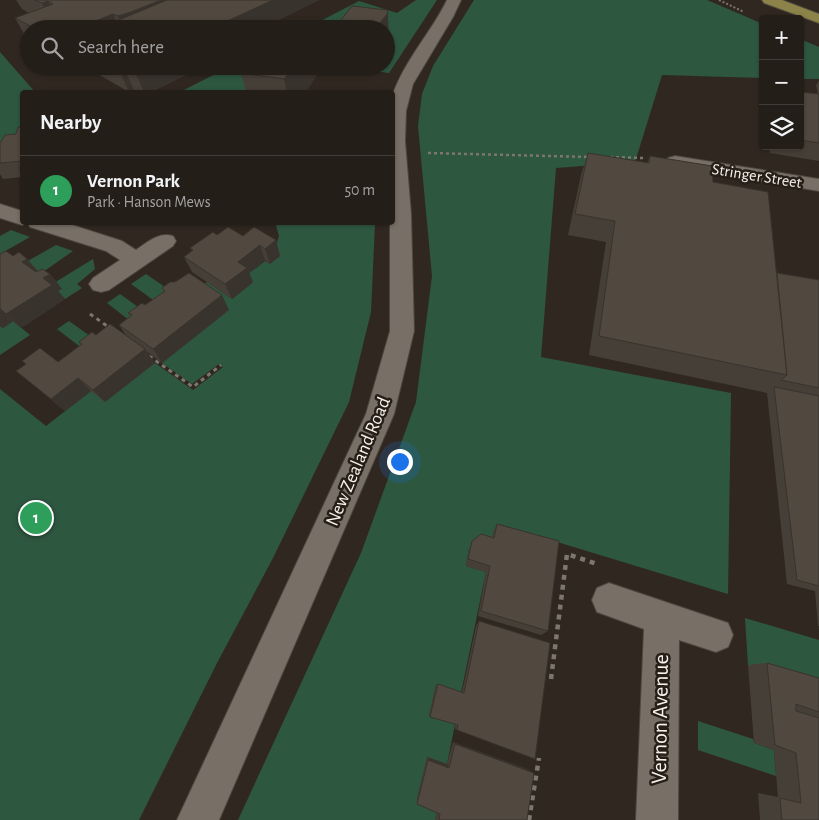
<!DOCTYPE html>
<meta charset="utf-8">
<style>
:root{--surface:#241e18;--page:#302b25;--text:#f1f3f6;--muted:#a3a2a2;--line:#413c37;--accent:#d93025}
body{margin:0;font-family:"Alegreya Sans",sans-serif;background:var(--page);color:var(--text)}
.controls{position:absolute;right:15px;top:15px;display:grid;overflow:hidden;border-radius:5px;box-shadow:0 1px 4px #0004}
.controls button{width:45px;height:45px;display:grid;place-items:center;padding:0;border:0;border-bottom:1px solid var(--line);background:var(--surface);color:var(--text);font:25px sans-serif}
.you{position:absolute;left:399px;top:461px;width:18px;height:18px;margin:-12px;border:4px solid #fff;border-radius:50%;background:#1a73e8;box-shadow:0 0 0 8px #1a73e833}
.badge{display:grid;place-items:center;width:32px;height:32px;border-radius:50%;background:var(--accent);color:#fff;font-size:16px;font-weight:700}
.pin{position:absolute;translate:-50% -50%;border:2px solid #fff;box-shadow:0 1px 5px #0006}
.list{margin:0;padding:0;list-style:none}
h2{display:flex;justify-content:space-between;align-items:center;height:65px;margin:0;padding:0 20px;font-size:21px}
h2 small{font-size:16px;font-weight:400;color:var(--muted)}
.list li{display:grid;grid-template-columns:32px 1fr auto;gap:15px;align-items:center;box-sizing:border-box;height:70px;padding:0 20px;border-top:1px solid var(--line)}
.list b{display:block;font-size:19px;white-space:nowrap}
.list p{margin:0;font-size:16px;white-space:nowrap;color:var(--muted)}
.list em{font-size:16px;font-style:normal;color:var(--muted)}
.icon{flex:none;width:28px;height:28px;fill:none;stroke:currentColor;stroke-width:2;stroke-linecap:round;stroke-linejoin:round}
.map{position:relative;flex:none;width:819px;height:820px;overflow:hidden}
.search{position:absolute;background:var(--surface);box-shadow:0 1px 4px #0004;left:20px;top:20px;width:375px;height:55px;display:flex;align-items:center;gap:12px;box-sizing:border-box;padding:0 18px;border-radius:28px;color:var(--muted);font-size:19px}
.panel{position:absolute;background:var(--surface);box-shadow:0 1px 4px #0004;left:20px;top:90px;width:375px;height:135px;border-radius:5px}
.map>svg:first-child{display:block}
</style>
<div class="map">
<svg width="819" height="820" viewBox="0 0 819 820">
<rect width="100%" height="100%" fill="#302820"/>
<g fill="#2e5740">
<polygon points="416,0 437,0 389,73 372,71 375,66 386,66 386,49 392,41 386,40 386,29 305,29 359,1 397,13"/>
<polygon points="474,0 707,0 763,24 763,78 662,75 635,162 556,168 541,357 731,393 728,594 554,541 469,549 466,566 486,572 461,693 436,685 429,716 455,724 447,764 427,758 417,799 438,808 435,820 238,820 361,553 416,402 432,276 418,126 422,94 433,66"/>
<polygon points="800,39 819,47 819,79 800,79"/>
<polygon points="0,52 35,92 22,92 22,143 0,146"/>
<polygon points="231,66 278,66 257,92 180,92"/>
<polygon points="286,222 375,223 371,312 349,402 273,558 217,663 139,820 0,820 0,389 46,426 91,391 155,363 193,390 223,367 219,364 192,384 162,363 228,310 198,289 207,282 232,299 252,283 244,277 265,261 270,264 279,236 276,225"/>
<polygon points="11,230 30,237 0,254 0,236"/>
<polygon points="56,245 73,251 40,274 19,266"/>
<polygon points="93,259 95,269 77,284 82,288 65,299 56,293 54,283"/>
<polygon points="146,274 178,296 167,310 131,284"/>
<polygon points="120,294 152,317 138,327 107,303"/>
<polygon points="13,321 30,335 0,355 0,326 3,328"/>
<polygon points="69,321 104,346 92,356 57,329"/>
<polygon points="745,618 819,640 819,685 748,665"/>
<polygon points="698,721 753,739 754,743 774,750 776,776 698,750"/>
</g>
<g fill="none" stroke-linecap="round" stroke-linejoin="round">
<defs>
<g id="minor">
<path d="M447,0H461L453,17L413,84L406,111L405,141L411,214L414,331L394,414L219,820H177L366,414L390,331V222H392V97C403,62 431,33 447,0Z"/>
<polygon points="675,156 819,179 819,191 668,166 665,162 668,158"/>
<path d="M0,204L22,211V222H63L122,241L136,250C148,242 158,232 173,236L176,241L173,246L109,290L101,292L93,290L89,284L93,278L120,260L106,251L30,227L28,223L22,225L0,218Z"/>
<polygon points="609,583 728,623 733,635 728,647 716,652 679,640 678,820 636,820 644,629 597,612 592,600 597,588"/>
</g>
<polygon id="primary" points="762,0 782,0 819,14 819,23 764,3"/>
</defs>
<use href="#minor" stroke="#4e473f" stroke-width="2"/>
<use href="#primary" stroke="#4e473f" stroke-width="2"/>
<polyline stroke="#7d766f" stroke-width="2" stroke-dasharray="2 2" stroke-linecap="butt" points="719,0 744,12"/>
<g stroke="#7d766f" stroke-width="2.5" stroke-dasharray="3 3" stroke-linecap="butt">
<polyline points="428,153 589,157"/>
<polyline points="610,157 644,158"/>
</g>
<g stroke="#7d766f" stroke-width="3" stroke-dasharray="4 4" stroke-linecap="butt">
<polyline points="90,314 110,328"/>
<polyline points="149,356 193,387 221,365"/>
</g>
<g stroke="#7d766f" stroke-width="4.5" stroke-dasharray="5 5" stroke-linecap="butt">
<polyline points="551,679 567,554 597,564"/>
<polyline points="529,820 539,758"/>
</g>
<use href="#minor" fill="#786f66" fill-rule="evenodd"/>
<use href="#primary" fill="#8b8347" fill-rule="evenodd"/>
</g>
<g fill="#463f37">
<polygon points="16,0 319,0 260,29 29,29 29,40 27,39 15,18 29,13 22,9"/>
<polygon points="84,66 185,66 188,74 151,92 139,92 134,90 129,92"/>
<polygon points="248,66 323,66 319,71 306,92 246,92 241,73"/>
<polygon points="349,66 374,66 370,70"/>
<polygon points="819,81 819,161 770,153 769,146 800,146 800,92 818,94 816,85"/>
<polygon points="22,127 22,177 3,179 0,174 0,142 16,134"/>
<polygon points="588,153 647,163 650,156 713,182 777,273 819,280 819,626 818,626 815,591 787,584 767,393 589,355 606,242 568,235 581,175"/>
<polygon points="217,235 243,236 276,240 280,256 270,264 265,260 249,273 253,282 232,299 192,272 184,257 192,251 190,248"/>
<polygon points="0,254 27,259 38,271 50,274 62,289 58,291 65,299 21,328 13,321 3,328 0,326"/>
<polygon points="162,288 229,310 162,363 146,351 155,363 105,402 91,391 65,411 16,371 26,364 58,362 82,345 79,342 96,335 127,337 119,325 131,316 128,313 145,305 164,292"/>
<polygon points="497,524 548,631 541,635 478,616 486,572 466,566 469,549 472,541 492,538 493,532"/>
<polygon points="479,621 457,730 455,729 455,724 429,716 436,685 438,684 462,692 476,626"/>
<polygon points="767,663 819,678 819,820 760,820 758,793 778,797 774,750 754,743 748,665"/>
<polygon points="453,742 527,769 527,820 435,820 437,813 417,804 417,799 427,757 447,764"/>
</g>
<g fill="#39332d">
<polygon points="161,0 215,0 124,29 118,16"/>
<polygon points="273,0 319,0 260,29 210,29"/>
<polygon points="48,1 59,22 53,24 42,3"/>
<polygon points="388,13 389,44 386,47 386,29 375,29"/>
<polygon points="113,14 119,29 76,29"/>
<polygon points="152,66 185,66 188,74 151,92 144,92 136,74"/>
<polygon points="292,66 323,66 319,71 306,92 287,92 284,79"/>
<polygon points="124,68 134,90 129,92 119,70"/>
<polygon points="276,240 280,256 270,264 265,249"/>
<polygon points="260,245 265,260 249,273 253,282 232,299 225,284 238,262"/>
<polygon points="27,259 40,274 35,277 22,262"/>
<polygon points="50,274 62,289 58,291 65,299 21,328 6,314 43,278"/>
<polygon points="222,295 229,310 162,363 153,349"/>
<polygon points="0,309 13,321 3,328 0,326"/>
<polygon points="145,349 155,363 105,402 93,390"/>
<polygon points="78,378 91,391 65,411 51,399"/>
<polygon points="453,742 527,769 534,773 455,744"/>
<polygon points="427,757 447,764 449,768 428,760"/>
</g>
<g fill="#514940" stroke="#39332d">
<polygon points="34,0 161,0 131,12 118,16 113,14 76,29 36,29 15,18 53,4 48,1 42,3"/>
<polygon points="167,0 273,0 210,29 97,29"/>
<polygon points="352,6 387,10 388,13 375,29 334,29"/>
<polygon points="282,27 294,29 281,29"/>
<polygon points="112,66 152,66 136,74 124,68 119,70"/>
<polygon points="248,66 292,66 290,70 291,71 284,79 241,73"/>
<polygon points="800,92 819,94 819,143 800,140"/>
<polygon points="18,127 22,127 22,168 19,169 22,161 0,163 0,142 1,142 5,135 16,134"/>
<polygon points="588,153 649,163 650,156 712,166 713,182 768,192 787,375 599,336 615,221 575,214"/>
<polygon points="228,227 243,236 254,227 276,240 265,249 260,245 238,262 247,268 225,284 184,257 193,250 190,248 213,232 217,235"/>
<polygon points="6,251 13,256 19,252 27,259 22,262 36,272 42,269 50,274 43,278 52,285 6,314 0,308 0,254"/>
<polygon points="189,273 222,295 153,349 119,325 132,315 128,313 142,303 145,305 165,291 162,288 170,282 175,282"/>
<polygon points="777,273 819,280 819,388 781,380 787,375"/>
<polygon points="110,324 145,349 93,390 78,378 51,399 16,371 26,364 22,361 40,348 58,362 82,344 79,342 92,332 96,335"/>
<polygon points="774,387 819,396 819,586 797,580"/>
<polygon points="497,524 559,541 548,631 481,611 490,566 468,559 472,541 481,534 494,538"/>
<polygon points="479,621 550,643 535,759 457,730 458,725 430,717 438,684 464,693"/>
<polygon points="767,663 819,678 819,712 796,704 796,711 819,718 819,820 782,820 780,798 801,803 796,753 775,745"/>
<polygon points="455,744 534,773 527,820 439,820 440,814 417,804 428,760 449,768"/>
</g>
<g text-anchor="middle" stroke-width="5" stroke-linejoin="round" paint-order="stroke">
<g font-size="16" fill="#f7f2ec" stroke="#261e17">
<text transform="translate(757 175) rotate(9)" y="6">Stringer Street</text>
</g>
<g font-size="19" fill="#f7f2ec" stroke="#261e17">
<text transform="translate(357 461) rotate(-67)" y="7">New Zealand Road</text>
</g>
<g font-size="22" fill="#f7f2ec" stroke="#261e17">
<text transform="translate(659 719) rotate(-89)" y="8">Vernon Avenue</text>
</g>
</g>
</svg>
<div class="controls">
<button>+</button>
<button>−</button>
<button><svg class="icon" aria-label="layers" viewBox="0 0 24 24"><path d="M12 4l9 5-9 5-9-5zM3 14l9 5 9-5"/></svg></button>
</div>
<div class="you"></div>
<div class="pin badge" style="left:36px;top:518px;background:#2e9e5b">1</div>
<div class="search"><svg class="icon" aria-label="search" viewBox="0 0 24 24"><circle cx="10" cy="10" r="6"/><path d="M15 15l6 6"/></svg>Search here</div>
<section class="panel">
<h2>Nearby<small></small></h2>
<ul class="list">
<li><span class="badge" style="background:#2e9e5b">1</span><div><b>Vernon Park</b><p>Park · Hanson Mews</p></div><em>50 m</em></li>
</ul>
</section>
</div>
